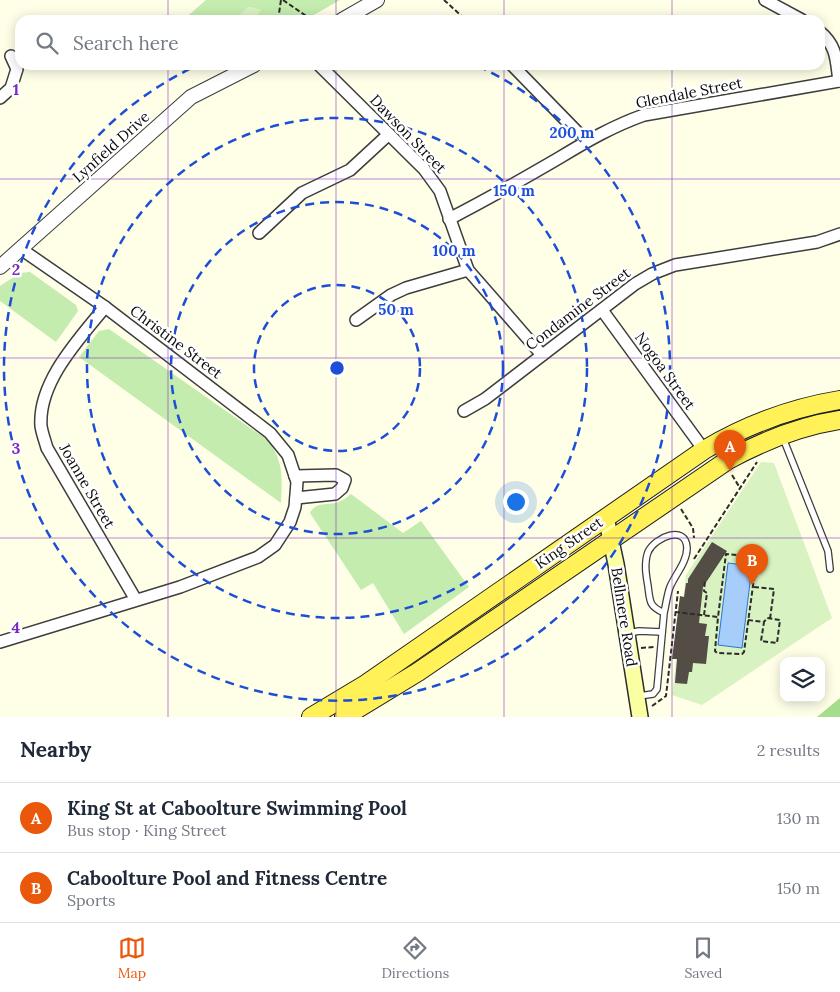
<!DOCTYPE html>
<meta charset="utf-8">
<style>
:root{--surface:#fff;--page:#f6f6f7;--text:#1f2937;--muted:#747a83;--line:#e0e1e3;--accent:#ea580c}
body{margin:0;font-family:Lora,serif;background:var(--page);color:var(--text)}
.controls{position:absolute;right:15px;bottom:15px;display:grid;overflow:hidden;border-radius:10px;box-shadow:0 2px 12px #0003}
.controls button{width:45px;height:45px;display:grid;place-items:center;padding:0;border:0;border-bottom:1px solid var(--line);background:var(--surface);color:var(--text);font:25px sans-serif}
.you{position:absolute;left:515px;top:501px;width:18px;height:18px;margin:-12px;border:4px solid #fff;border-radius:50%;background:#1a73e8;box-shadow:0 0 0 8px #1a73e833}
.badge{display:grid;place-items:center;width:32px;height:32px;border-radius:50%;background:var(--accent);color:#fff;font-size:16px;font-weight:700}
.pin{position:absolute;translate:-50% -41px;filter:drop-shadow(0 1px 2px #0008)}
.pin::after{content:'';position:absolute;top:26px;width:18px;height:15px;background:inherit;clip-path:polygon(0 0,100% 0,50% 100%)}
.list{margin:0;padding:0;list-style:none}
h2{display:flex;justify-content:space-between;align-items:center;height:65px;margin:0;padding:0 20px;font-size:21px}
h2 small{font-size:16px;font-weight:400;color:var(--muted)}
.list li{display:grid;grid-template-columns:32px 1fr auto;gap:15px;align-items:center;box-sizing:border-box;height:70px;padding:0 20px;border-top:1px solid var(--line)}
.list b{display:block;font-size:19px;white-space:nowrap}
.list p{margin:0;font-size:16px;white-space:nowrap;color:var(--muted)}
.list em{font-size:16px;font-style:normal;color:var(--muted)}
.icon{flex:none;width:28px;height:28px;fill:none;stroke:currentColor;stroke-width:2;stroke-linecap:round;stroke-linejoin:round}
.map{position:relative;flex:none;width:840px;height:717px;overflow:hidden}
.search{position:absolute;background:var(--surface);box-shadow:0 2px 12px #0003;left:15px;right:15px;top:15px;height:55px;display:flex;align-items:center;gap:12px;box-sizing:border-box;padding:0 18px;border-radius:15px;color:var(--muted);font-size:19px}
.sheet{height:205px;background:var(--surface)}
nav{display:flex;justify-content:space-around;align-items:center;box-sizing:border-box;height:70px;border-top:1px solid var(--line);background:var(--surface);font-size:14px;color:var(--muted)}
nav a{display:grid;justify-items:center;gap:2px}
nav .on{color:var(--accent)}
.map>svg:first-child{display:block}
</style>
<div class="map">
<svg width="840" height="717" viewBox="0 0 840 717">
<rect width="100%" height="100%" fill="#fffee7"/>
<g fill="#c4ecae">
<polygon points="206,0 340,0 305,20 183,20"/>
<polygon points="30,272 76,305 78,311 56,342 0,301 0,286 20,273"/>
<path d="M109,329L269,441C284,465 282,476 281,503L79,357L99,331Z"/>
<path d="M351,494L403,533L421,521L469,587L404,634L373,583L361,590L310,513C315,502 326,505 336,503C342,501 346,498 351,494Z"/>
</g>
<polygon fill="#a4de8c" points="840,698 840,717 817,717"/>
<g fill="#d9f2c1">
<polygon points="248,7 252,7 261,10 254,20 238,20 241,13"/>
<polygon points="761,462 774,463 832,618 702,705 672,695 686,575"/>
</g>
<polygon fill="#a7cefb" stroke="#2875d8" points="728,563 752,566 742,648 718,645"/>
<polygon fill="#534d46" points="712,542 727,551 703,587 699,623 707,624 705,636 709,636 706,664 693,663 692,672 689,672 687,684 675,683 677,659 672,659 680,596 684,597 686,583 688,583 688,579"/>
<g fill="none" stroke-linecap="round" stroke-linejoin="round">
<defs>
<g id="service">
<polyline points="783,438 828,551 830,569"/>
<polyline points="629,633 639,631 662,632"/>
<path d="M639,696L653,694L657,689L664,613C649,606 650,602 648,586C646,575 644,563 648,552C655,537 686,524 687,548C687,562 675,575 670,587C667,595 666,605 664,613"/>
</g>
<g id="minor">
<polyline points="765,0 802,20"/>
<path d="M820,32C837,46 836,60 839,81"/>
<polyline points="319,65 424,169 440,191 468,270 542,355"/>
<polyline points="512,65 586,141"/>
<polyline points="0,98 11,88 17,69 11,56"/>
<path d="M449,219C486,200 523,179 559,158C587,141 613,126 644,115L840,81"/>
<polyline points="259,233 302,193 350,170 389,134"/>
<path d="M105,307C79,339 38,382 41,426C42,433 45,441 47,448L136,600"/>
<polyline points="602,310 704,450"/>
<polyline points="356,320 391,295 406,288 468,270"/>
<polyline points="464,411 485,399 635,284 652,274 675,265 817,242 840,234"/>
<polyline points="295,476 336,475 345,480 342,488 335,494 296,498"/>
<polyline points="0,642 180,587 258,557 275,545 290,522 295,507 297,482 288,455 270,433 105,307 21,249"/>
</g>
<g id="tertiary">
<polyline points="342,20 377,0"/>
<polyline points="0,267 191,97 254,65"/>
</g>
<polyline id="secondary" points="606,517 616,564 640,717"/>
<g id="primary">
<path d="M311,717L366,684L704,450C746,425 791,408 840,400"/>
<path d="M344,717L418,672L728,460C763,441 801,426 840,420"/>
</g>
</defs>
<use href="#service" stroke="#3d3d3d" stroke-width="8"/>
<use href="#minor" stroke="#3d3d3d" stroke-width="14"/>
<use href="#tertiary" stroke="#3d3d3d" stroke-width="16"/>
<use href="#secondary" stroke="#2c2c2c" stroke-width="18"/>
<use href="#primary" stroke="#1b1b1b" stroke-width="20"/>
<g stroke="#2c2c2c" stroke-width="2" stroke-dasharray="5 2.5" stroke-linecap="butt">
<polyline points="283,0 312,20"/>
<polyline points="444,0 466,20"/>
<polyline points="278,20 281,0"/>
<polyline points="732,475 740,488"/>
<polyline points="681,509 693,528 694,538"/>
<polyline points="694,559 757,462"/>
<polyline points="754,587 774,589 770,619"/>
<polyline points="675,612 718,617 715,651 717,653 742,654 744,652 755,571 758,567 758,561 756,557 726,554 718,617"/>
<polyline points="704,615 707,593 704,591 705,580"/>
<polyline points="748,620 764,622 761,641 777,643 780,620 767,618 764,622"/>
<polyline points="641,648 654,647"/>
<polyline points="652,706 666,696 678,591"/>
</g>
<use href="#service" stroke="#fff" stroke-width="5.5"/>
<use href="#minor" stroke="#fff" stroke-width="11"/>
<use href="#tertiary" stroke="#fff" stroke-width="14"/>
<use href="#secondary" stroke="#faffa2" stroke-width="15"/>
<use href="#primary" stroke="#fff157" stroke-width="18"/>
</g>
<path fill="none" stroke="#7b2cbf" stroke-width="1" stroke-opacity="0.55" d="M168,0V20M336,0V20M504,0V20M672,0V20M168,65V717M336,65V717M504,65V717M672,65V717M0,179H840M0,358H840M0,538H840"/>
<g fill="none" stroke="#1d4ed8" stroke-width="2.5" stroke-dasharray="9 6">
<circle cx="337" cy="368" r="83"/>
<circle cx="337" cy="368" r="166"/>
<circle cx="337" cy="368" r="250"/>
<path d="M478 66A333 333 0 1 1 196 66"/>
</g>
<g text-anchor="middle" stroke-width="5" stroke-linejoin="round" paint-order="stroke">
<g font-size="15" fill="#0a0a0a" stroke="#fff">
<text transform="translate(689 93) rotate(-11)" y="5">Glendale Street</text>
<text transform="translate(408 134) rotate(46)" y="5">Dawson Street</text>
<text transform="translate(111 147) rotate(-42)" y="5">Lynfield Drive</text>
<text transform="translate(578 309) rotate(-37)" y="5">Condamine Street</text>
<text transform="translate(176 342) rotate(37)" y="5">Christine Street</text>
<text transform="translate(665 371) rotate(54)" y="5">Nogoa Street</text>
<text transform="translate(87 486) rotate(60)" y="5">Joanne Street</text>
<text transform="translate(569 543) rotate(-35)" y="5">King Street</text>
<text transform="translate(624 617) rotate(81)" y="5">Bellmere Road</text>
</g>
</g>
<g font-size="16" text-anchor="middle" font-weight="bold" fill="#7b2cbf" stroke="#fff" stroke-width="5" stroke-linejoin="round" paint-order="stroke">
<text x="16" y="95">1</text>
<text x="16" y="275">2</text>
<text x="16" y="454">3</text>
<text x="16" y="633">4</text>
</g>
<circle cx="337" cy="368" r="8" fill="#1d4ed8" stroke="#fff" stroke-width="2.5"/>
<g font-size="15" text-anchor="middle" font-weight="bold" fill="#1d4ed8" stroke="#fff" stroke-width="5" stroke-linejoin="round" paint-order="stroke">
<text x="572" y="138">200 m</text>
<text x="514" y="196">150 m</text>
<text x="454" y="256">100 m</text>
<text x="396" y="315">50 m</text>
</g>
</svg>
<div class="controls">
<button><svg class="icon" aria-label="layers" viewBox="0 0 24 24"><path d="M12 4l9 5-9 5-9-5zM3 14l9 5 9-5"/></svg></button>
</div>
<div class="you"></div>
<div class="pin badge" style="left:730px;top:471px">A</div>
<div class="pin badge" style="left:752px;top:585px">B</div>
<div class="search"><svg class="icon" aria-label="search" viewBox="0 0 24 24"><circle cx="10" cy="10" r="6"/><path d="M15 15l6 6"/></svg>Search here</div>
</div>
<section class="sheet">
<h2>Nearby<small>2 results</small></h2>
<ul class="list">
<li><span class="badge">A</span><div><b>King St at Caboolture Swimming Pool</b><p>Bus stop · King Street</p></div><em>130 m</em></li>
<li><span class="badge">B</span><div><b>Caboolture Pool and Fitness Centre</b><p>Sports</p></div><em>150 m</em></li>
</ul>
</section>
<nav>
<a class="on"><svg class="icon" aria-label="map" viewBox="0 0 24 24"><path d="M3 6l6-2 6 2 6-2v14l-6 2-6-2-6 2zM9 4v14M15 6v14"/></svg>Map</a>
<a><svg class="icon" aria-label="directions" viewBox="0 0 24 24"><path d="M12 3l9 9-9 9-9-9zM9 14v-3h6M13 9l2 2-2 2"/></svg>Directions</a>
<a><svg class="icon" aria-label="saved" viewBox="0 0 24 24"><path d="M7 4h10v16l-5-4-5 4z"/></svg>Saved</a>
</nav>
